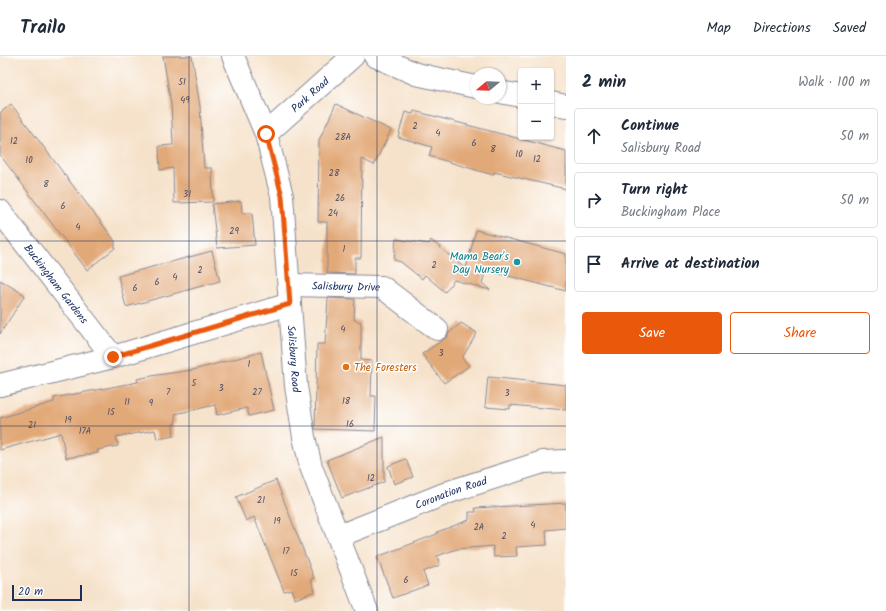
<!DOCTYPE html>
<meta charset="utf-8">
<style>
:root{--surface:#fff;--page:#f2f2f3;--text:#1f2937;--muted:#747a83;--line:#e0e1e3;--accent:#ea580c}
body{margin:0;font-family:Kalam,sans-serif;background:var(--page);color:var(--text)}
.controls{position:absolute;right:12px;top:12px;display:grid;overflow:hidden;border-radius:4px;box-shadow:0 1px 3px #0004}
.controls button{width:36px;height:36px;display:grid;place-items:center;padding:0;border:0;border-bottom:1px solid var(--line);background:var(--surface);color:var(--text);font:20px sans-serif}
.compass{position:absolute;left:470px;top:12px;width:36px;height:36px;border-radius:50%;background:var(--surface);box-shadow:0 1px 3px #0004;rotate:251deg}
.scale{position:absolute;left:12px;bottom:10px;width:70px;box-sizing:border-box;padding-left:4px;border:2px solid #1b2f5e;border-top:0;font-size:11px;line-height:14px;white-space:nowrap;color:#1b2f5e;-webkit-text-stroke:3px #fff;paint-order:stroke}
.stop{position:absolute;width:12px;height:12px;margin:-9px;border:3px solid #ea580c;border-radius:50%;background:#fff}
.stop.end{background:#ea580c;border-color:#fff;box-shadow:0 1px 4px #0008}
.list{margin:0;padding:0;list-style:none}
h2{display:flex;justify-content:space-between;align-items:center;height:52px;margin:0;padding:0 16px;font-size:17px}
h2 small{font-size:13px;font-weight:400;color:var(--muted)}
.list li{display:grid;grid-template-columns:26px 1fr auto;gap:12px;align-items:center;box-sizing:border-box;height:56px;margin:0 8px 8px;padding:0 8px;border:1px solid var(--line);border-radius:4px}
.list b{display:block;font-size:15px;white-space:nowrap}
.list p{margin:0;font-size:13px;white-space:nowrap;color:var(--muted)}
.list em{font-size:13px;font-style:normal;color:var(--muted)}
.actions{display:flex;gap:8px;padding:12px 16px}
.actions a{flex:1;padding:9px 0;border:1px solid var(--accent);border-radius:4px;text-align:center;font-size:14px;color:var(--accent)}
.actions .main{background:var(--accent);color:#fff}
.icon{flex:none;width:22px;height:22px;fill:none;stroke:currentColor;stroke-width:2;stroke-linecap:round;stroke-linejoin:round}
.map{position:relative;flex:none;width:566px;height:555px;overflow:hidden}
header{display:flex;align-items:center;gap:24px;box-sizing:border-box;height:56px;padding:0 20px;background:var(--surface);border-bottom:1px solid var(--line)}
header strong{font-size:19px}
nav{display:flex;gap:22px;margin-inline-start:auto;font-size:14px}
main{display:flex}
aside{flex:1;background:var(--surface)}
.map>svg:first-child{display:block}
</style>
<header>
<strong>Trailo</strong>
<nav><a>Map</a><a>Directions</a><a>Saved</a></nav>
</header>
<main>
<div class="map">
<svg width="566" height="555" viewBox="0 0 566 555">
<rect width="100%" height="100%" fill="#fff"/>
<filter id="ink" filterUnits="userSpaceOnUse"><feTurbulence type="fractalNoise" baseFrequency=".025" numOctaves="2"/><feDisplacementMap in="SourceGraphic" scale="8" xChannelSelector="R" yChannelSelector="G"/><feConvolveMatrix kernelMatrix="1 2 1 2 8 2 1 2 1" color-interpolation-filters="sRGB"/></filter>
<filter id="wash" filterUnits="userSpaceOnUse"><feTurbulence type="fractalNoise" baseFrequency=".012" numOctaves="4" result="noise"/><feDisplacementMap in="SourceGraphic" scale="16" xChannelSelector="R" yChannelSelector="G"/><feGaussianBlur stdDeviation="0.9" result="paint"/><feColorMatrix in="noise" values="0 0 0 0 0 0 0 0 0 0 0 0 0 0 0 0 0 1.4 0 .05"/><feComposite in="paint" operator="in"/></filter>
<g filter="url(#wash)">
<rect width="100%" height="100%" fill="#f6e2ca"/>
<g id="blocks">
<g fill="#e2a978">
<polygon points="163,0 192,0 200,51 204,112 212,112 213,146 174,147 173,112 160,114 159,90 173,89 171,48"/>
<polygon points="11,48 115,185 115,192 87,214 0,99 0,57"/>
<polygon points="336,48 391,74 374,109 362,103 361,202 355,202 355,218 327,217 327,166 318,166 319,84"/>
<polygon points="414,55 566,95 566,133 494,116 493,119 429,100 432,91 398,81 405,56 413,58"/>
<polygon points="241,145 242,157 252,157 255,189 217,192 212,148"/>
<polygon points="476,174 566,198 566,235 486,214 482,227 490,234 454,224 445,236 425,219 422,223 401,206 394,204 396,183 429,188 431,184 466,213"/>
<polygon points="212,195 220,225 126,251 118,220"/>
<polygon points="0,224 25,239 0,278"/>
<polygon points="328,242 355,243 354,264 361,266 361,304 372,305 371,340 376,340 375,375 315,373 317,288 325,288"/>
<polygon points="461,267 477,277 462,302 469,310 444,327 422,298 447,281 449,277"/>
<polygon points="261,296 274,354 249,360 247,352 217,359 215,349 175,358 176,367 173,368 174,380 157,383 155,374 116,381 118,390 97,394 98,397 66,402 61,377 0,394 0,362 54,346 54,342 138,326 137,323 157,319 193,314"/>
<polygon points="488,321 566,329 566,354 510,349 510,353 485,351"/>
<polygon points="384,381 384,426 342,442 327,404"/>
<polygon points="406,403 413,421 394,428 388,410"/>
<polygon points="276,424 314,522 311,523 315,535 295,543 291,533 284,535 254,461 246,465 236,441"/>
<polygon points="566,447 566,472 546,474 547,489 516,491 517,500 494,501 493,490 457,493 437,500 440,509 423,516 428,529 393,542 377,501 437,478 437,476 469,464 469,456 476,456 475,452"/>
</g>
</g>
</g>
<g filter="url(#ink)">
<use href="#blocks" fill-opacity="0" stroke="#888894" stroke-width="1"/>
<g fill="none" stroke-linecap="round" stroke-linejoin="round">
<defs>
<g id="minor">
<path id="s1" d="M233,0L266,78L282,140L296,330L304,381L311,411L367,555"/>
<polyline points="375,0 416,18 476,31"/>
<polyline points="500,36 521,40"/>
<polyline points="551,47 566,50"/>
<path id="s2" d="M266,78L353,0"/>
<path id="s3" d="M0,155L113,301"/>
<path id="s4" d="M289,229L382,231L437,273"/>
<polyline points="0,329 113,301 290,248"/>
<path id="s5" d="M339,480L452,435L543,406L566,405"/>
</g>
</defs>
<use href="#minor" stroke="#888894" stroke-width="24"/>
<use href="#minor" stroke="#fff" stroke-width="22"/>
</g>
</g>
<g fill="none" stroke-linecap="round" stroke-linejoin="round" filter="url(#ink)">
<polyline stroke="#ea580c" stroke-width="5" points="113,301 290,248 282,140 266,78"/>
</g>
<path fill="none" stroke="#1b2f5e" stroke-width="1" stroke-opacity="0.55" d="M189,0V555M377,0V555M0,185H566M0,370H566"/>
<circle fill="#0f9aa8" stroke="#fff" stroke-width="1.5" cx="517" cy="206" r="4"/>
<circle fill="#e8710a" stroke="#fff" stroke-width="1.5" cx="346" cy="311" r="4"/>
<g text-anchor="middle" stroke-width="3" stroke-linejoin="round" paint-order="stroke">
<g font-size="9" fill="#4d4e64">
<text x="182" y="29">51</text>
<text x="185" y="47">49</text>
<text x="415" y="73">2</text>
<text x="438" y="80">4</text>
<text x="343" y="84">28A</text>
<text x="14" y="88">12</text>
<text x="474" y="90">6</text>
<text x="493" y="96">8</text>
<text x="519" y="101">10</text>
<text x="537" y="106">12</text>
<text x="29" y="107">10</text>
<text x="334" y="120">28</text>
<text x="46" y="131">8</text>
<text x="187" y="141">31</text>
<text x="340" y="145">26</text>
<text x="63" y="153">6</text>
<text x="333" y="160">24</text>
<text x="78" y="174">4</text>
<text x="234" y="178">29</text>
<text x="344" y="196">1</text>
<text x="434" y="212">2</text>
<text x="200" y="217">2</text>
<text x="175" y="224">4</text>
<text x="157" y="229">6</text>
<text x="135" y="235">6</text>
<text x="343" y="276">4</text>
<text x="441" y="300">3</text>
<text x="249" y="311">1</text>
<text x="194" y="330">5</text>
<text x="221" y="335">3</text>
<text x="168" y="339">7</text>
<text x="257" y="339">27</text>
<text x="507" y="340">3</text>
<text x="346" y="348">18</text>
<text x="127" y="349">11</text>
<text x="151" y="350">9</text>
<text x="111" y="359">15</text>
<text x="68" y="367">19</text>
<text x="350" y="371">16</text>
<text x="32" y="372">21</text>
<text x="85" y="378">17A</text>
<text x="371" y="425">12</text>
<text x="261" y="447">21</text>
<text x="277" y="468">19</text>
<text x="533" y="472">4</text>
<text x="479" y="474">2A</text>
<text x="504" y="483">2</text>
<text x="286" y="498">17</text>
<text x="294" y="520">15</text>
<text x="406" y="527">6</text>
</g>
<g font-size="11" fill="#1b2f5e" stroke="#fff">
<text dy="4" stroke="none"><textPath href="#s2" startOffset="59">Park Road</textPath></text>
<text dy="4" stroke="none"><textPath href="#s3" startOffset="92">Buckingham Gardens</textPath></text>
<text dy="4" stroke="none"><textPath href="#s4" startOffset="57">Salisbury Drive</textPath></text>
<text dy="4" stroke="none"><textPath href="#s1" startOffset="312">Salisbury Road</textPath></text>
<text dy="4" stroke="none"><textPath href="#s5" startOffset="120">Coronation Road</textPath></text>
</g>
<g font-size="11" fill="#0d838f" stroke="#fff" text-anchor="end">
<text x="509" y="204">Mama Bear's<tspan x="509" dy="13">Day Nursery</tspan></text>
</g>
<g font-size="11" fill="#c56008" stroke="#fff" text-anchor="start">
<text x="354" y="315">The Foresters</text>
</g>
</g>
</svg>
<div class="controls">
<button>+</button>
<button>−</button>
</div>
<svg class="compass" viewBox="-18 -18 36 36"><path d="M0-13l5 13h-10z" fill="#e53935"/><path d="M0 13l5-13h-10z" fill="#747a83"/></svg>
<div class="scale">20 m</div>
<div class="stop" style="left:266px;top:78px"></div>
<div class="stop end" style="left:113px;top:301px"></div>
</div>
<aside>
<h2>2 min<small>Walk · 100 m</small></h2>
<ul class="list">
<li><svg class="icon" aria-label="ahead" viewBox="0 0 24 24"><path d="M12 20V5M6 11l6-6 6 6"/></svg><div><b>Continue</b><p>Salisbury Road</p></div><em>50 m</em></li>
<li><svg class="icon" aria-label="right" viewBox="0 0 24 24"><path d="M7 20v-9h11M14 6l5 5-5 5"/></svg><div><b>Turn right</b><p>Buckingham Place</p></div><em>50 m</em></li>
<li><svg class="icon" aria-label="arrive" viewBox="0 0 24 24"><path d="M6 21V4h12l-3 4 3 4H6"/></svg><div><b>Arrive at destination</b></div></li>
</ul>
<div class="actions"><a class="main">Save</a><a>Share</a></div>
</aside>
</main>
